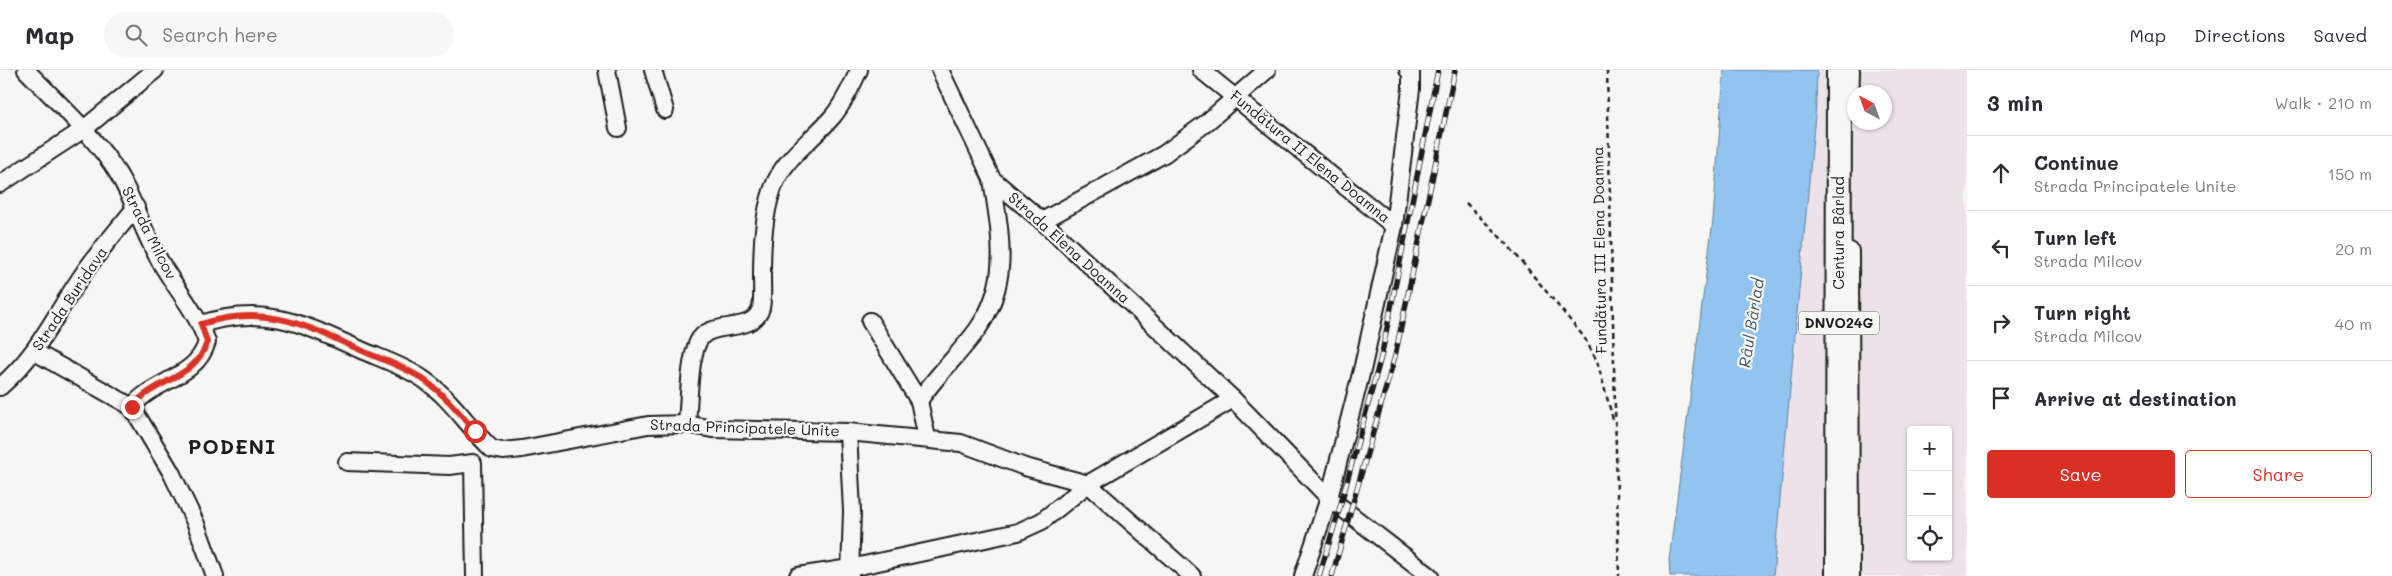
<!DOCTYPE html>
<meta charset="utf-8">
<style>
:root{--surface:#fff;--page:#f7f7f7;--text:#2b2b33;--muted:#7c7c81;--line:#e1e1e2;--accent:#d93025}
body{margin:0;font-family:Mali,sans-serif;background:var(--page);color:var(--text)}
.controls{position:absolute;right:15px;bottom:15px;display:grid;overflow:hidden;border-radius:5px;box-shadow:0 1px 4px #0004}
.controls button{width:45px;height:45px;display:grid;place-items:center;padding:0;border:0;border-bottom:1px solid var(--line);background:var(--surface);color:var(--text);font:25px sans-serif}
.compass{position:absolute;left:1847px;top:15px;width:45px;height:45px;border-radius:50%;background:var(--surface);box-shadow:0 1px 4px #0004;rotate:319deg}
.stop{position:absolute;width:15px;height:15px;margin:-11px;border:4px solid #d93025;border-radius:50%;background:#fff}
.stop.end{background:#d93025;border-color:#fff;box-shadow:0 1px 5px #0008}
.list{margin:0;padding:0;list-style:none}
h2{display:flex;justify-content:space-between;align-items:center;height:65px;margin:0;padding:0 20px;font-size:21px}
h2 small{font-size:16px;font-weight:400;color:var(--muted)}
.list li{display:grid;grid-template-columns:32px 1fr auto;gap:15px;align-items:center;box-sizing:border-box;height:75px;padding:0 20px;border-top:1px solid var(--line)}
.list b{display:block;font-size:19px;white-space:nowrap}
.list p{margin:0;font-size:16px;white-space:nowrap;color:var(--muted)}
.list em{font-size:16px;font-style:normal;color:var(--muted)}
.actions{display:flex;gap:10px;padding:15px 20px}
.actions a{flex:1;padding:11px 0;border:1px solid var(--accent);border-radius:5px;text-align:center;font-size:18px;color:var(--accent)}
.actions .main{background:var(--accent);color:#fff}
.icon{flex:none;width:28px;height:28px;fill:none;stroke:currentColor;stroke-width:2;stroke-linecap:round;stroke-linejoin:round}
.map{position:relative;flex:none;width:1967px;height:506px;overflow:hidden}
header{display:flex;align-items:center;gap:30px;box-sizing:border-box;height:70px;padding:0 25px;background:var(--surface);border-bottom:1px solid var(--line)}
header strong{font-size:24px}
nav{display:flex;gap:28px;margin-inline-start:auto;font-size:18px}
.search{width:350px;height:45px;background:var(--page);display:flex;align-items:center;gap:12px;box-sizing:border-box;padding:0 18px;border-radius:28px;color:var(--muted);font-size:19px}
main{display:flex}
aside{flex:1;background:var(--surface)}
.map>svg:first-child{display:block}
</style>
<header>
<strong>Map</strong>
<div class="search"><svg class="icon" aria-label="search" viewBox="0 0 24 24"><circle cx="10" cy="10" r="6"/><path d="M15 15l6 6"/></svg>Search here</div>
<nav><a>Map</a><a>Directions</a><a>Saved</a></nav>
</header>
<main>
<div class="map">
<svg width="1967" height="506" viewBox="0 0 1967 506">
<rect width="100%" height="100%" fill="#f6f6f2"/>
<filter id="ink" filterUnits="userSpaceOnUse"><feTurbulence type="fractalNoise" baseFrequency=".02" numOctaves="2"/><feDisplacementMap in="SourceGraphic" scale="10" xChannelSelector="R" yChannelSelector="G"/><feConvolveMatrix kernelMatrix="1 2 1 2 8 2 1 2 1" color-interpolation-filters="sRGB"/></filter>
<g filter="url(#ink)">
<path fill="#ede1ea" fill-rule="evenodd" d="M1817,0H1967V506H1773L1816,34ZM1854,22H1884V52H1854ZM1911,360H1948V487H1911Z"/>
<polygon fill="#91c4ee" stroke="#62819a" points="1724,0 1817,0 1816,34 1773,506 1670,506 1669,490 1713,150"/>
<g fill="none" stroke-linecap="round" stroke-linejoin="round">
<defs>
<g id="minor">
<path d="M26,0C55,30 87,59 111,93C133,124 142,161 161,193C176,219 197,242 207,272C196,309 154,309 132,337L171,402L196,454L215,506"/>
<polyline points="607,0 618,58"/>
<polyline points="653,0 665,40"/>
<polyline points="940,0 992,109 1042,151 1233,329"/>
<polyline points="1201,0 1394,156"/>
<polyline points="1850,39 1851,0"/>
<polyline points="0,114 84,59 155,0"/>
<polyline points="1042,151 1164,84 1206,53 1267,0"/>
<polyline points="1850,181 1851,506"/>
<polyline points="870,251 919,331 927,368"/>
<path d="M201,254C266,234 303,254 361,280C382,289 404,296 423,309C451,328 468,357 492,379L503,381L522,379L648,355L687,354L712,359L848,362L961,373L1025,397L1088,414L1192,506"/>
<polyline points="35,282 132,337"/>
<path d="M0,317C38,284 52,250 79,210C96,184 117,161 136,137"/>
<path d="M919,331C936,305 959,285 977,260C1012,211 1000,164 992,109"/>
<path d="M687,354C689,332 689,290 698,272C709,248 753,266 761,238C763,229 762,217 762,207C762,178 763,146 773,118C784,87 813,70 833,46C844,33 852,15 859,0"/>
<polyline points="848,362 852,441 850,506"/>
<polyline points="347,392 449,396 473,393 475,506"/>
<polyline points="798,506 850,498 1018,462 1042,451 1088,414 1233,329 1329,428 1430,506"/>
<polyline points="1303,506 1329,428 1363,296 1394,156 1411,19 1411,3 1408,0"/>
</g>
<polyline id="highway" points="1838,506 1839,0"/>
</defs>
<use href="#minor" stroke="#1c1c1c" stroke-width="20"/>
<use href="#highway" stroke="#1c1c1c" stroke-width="28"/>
<g stroke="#1c1c1c" stroke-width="2.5" stroke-dasharray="5 4" stroke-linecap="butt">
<polyline points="1607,0 1619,506"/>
<polyline points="1466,133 1507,174 1584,267 1597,291 1614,353"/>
</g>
<use href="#minor" stroke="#f6f6f2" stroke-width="16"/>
<use href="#highway" stroke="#f6f6f2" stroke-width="24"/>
<defs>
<g id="rail">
<polyline points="1319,506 1340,437 1382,283 1438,0"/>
<polyline points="1332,506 1395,286 1455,0"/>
</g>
</defs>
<use href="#rail" stroke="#1c1c1c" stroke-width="5.5"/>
<use href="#rail" stroke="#f6f6f2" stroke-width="4" stroke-dasharray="11" stroke-linecap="butt"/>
</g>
</g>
<g fill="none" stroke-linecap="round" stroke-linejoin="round" filter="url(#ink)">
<path stroke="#d93025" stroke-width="6" d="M132,337C154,309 196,309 207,272L201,254C268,233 306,256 365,282C385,291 406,297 424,310C444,324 460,343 475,361"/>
</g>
<g text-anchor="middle" stroke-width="4.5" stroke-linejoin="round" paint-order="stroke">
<rect fill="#f6f6f2" stroke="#5d5d5c" stroke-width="1" x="1799" y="241.5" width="80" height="23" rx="4"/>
<g font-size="14" font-weight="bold" fill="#1c1c1c">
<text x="1839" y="258">DNVO24G</text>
</g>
<g font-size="15" fill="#1c1c1c" stroke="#f6f6f2">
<text transform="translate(1310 87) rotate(39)" y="5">Fundătura II Elena Doamna</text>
<text transform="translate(149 163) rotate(63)" y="5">Strada Milcov</text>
<text transform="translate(1839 163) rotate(-90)" y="5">Centura Bârlad</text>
<text transform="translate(1069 178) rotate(42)" y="5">Strada Elena Doamna</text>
<text transform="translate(1600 180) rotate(-91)" y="5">Fundătura III Elena Doamna</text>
<text transform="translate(70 229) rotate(-56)" y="5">Strada Buridava</text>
<text transform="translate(745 358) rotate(2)" y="5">Strada Principatele Unite</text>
</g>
<g font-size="16" font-style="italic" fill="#455766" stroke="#f6f6f2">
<text transform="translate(1751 253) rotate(-81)" y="6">Râul Bârlad</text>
</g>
<g font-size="20" font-weight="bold" letter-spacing="1" fill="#1c1c1c" stroke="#f6f6f2">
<text x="232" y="384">PODENI</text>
</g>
</g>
</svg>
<div class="controls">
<button>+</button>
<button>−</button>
<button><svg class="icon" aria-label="locate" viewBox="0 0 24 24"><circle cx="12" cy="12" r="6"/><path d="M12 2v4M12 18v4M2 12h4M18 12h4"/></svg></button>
</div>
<svg class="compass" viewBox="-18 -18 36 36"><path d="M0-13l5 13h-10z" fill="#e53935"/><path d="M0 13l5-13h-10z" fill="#7c7c81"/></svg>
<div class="stop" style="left:475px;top:361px"></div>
<div class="stop end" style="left:132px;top:337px"></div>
</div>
<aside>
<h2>3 min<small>Walk · 210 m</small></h2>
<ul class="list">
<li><svg class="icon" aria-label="ahead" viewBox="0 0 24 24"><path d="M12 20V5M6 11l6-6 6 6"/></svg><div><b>Continue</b><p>Strada Principatele Unite</p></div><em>150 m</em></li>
<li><svg class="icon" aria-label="left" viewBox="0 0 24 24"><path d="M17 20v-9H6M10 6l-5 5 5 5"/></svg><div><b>Turn left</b><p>Strada Milcov</p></div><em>20 m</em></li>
<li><svg class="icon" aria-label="right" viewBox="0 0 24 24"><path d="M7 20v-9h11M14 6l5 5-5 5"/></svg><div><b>Turn right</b><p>Strada Milcov</p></div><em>40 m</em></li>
<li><svg class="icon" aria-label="arrive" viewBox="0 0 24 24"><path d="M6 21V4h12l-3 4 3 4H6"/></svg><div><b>Arrive at destination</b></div></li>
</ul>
<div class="actions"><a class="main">Save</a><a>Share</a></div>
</aside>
</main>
